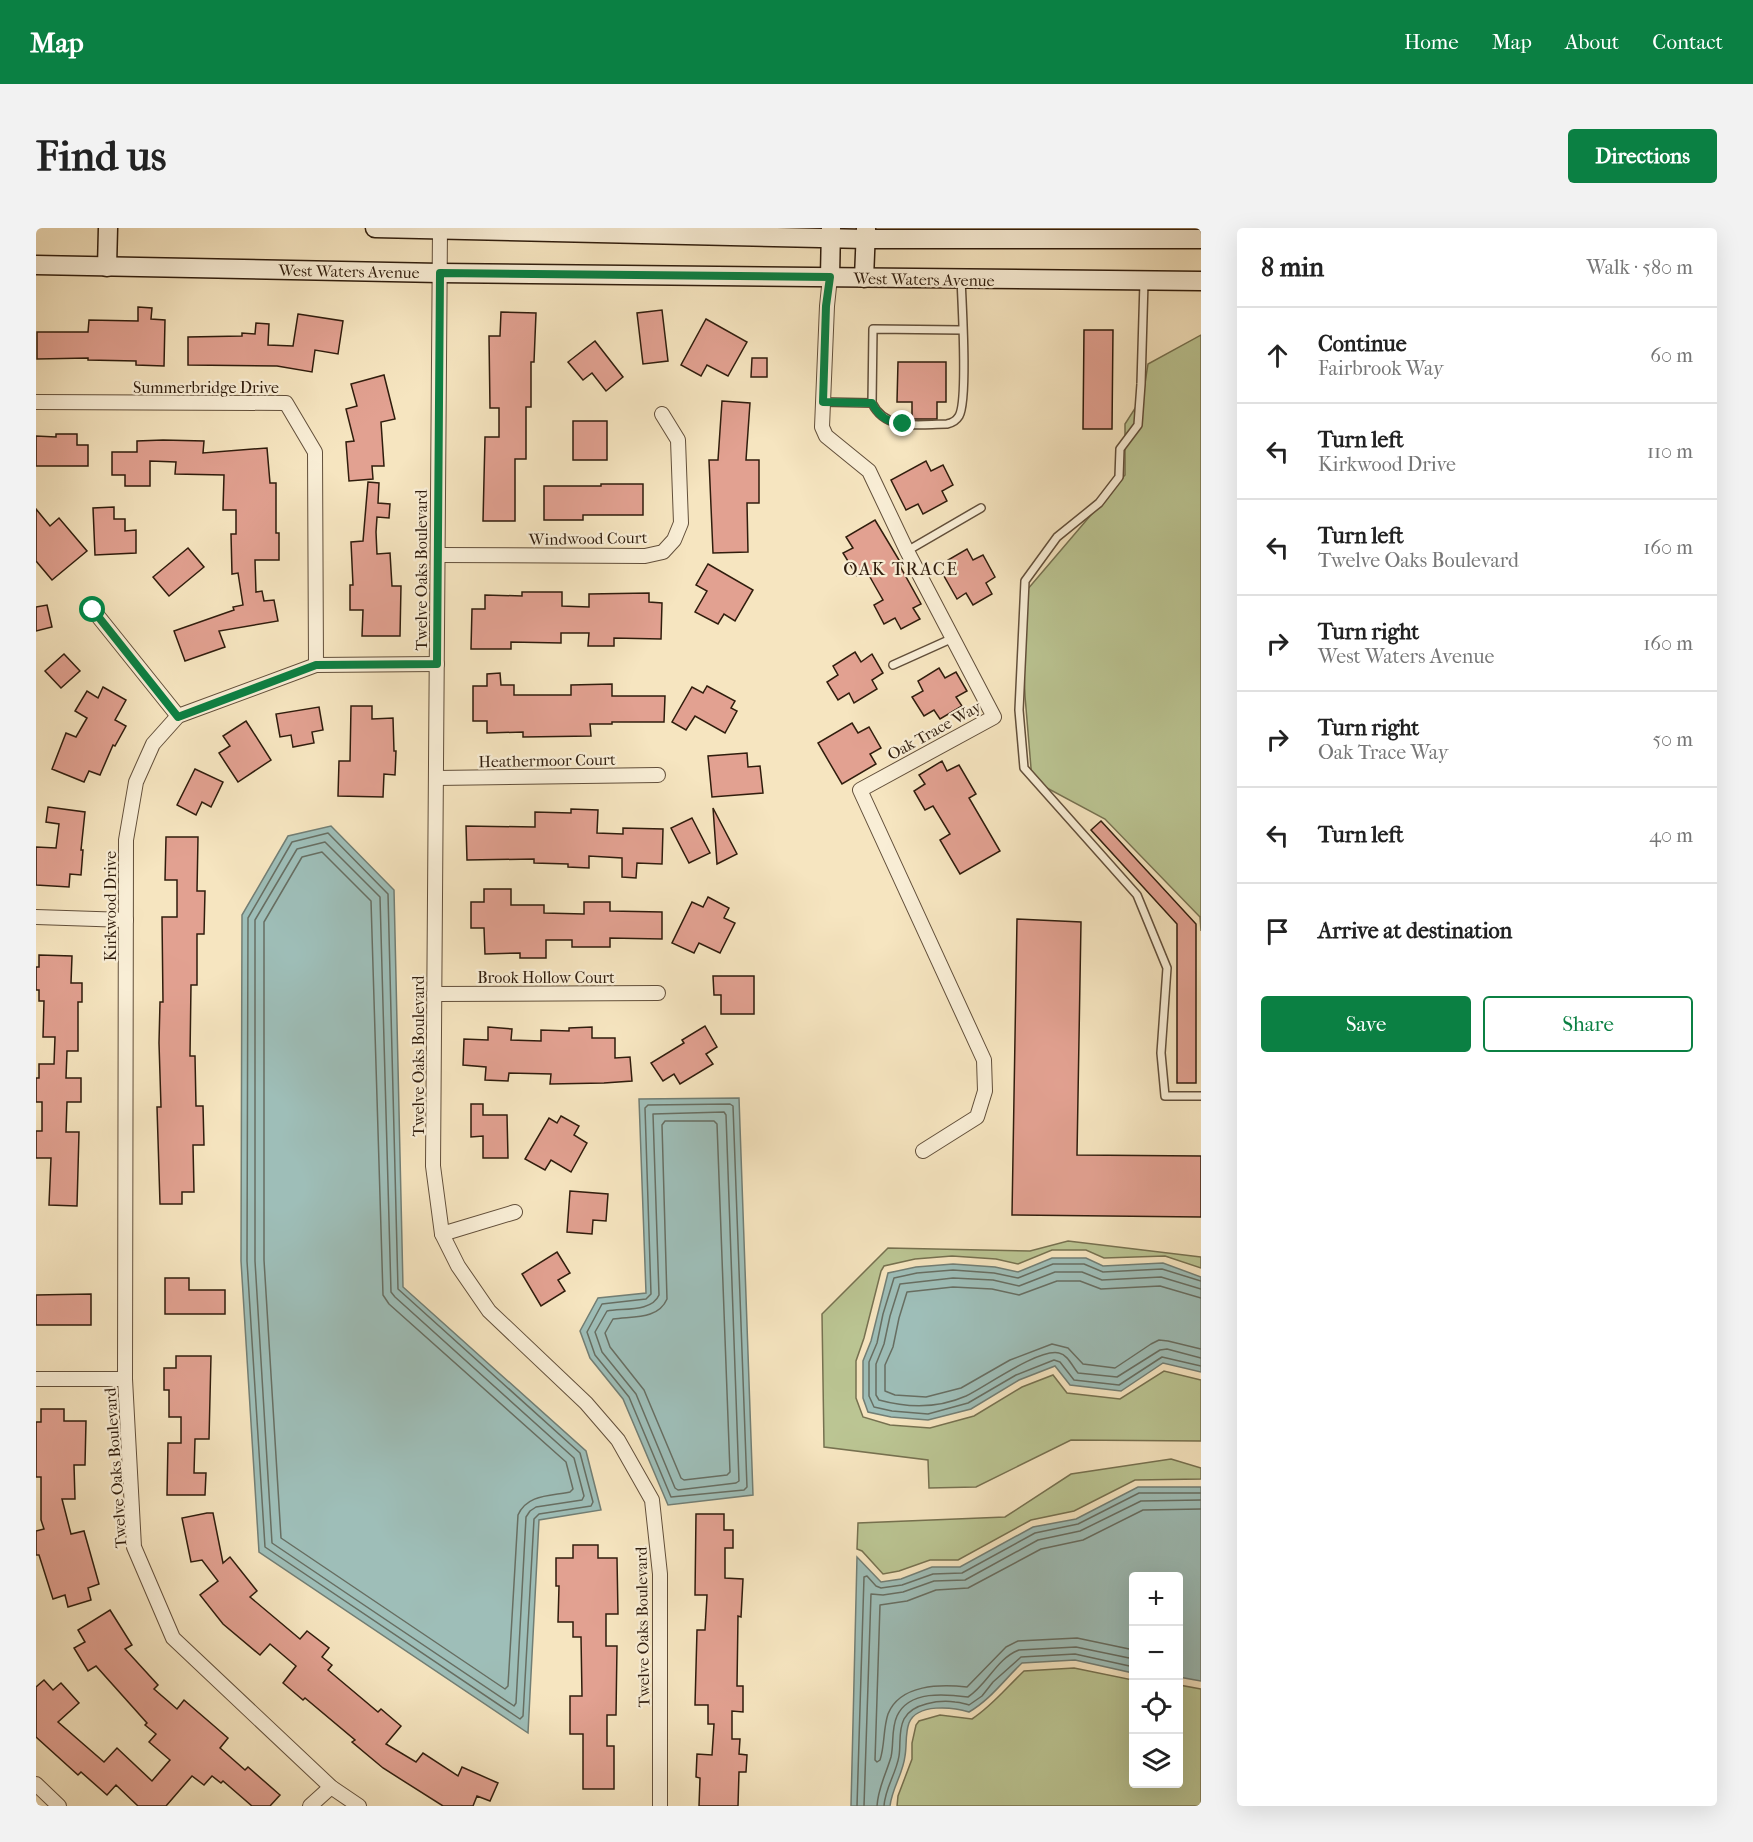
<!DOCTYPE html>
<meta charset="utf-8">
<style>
:root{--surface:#fff;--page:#f2f2f2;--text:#222;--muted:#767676;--line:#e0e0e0;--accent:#0b8043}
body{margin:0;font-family:"IM FELL French Canon",serif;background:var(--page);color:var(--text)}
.controls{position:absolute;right:18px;bottom:18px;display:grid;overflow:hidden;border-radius:6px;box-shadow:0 6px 24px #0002}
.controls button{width:54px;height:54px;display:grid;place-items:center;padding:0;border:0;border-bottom:2px solid var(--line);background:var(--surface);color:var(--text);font:30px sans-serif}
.stop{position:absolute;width:18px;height:18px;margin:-14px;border:4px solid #0b8043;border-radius:50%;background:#fff}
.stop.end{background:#0b8043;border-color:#fff;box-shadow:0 2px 6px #0008}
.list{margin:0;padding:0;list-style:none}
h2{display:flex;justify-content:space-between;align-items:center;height:78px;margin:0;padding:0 24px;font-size:26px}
h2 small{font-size:20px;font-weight:400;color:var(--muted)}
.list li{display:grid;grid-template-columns:39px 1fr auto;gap:18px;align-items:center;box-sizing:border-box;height:96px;padding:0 24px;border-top:2px solid var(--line)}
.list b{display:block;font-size:22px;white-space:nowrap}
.list p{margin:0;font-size:20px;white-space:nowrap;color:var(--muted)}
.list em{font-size:20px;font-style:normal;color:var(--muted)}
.actions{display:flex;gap:12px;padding:18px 24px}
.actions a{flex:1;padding:14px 0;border:2px solid var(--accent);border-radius:6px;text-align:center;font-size:21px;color:var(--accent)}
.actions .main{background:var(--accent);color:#fff}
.icon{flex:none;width:33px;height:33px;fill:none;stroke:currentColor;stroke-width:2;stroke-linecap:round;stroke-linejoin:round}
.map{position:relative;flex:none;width:1165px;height:1578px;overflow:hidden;border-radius:6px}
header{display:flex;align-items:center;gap:36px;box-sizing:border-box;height:84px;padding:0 30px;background:var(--accent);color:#fff}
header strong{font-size:28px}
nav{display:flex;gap:33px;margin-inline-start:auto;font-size:21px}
.intro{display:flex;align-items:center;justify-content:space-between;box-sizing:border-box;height:144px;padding:0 36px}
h1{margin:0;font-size:42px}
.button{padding:15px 27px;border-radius:6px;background:var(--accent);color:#fff;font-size:21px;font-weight:700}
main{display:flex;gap:36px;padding:0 36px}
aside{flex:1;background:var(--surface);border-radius:6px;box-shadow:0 6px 24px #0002}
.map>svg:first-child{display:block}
</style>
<header>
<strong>Map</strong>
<nav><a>Home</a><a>Map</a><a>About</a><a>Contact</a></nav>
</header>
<div class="intro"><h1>Find us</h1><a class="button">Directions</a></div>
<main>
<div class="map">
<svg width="1165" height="1578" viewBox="0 0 1165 1578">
<rect width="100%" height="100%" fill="#f6e5c0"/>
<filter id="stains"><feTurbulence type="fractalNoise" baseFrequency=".00333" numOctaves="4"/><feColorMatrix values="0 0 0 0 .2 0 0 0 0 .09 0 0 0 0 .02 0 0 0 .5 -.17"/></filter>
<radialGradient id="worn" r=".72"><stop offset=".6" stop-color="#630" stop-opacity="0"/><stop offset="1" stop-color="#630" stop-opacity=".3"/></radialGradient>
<g fill="#bbc593" stroke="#767150" stroke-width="1.5">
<polygon points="1165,107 1165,703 1164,689 1069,591 996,552 989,468 985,369 1089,247 1089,196 1107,168 1112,136"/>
<polygon points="1032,1013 1165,1029 1165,1040 1129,1028 1068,1030 1050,1022 1016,1022 982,1036 960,1031 916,1028 879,1031 848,1038 845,1043 828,1110 820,1133 820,1170 827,1189 854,1197 894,1200 938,1188 986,1159 1017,1147 1031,1165 1084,1171 1128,1143 1165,1152 1165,1213 1035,1212 940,1259 893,1260 892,1232 788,1219 786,1086 852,1020 994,1023"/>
<polygon points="1135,1231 1165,1240 1165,1251 1099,1252 1038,1283 995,1292 922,1332 894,1332 863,1343 847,1346 826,1323 821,1321 822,1295 969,1289 1035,1246"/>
<path d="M1038,1440L1097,1452L1098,1556H1142L1143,1457L1165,1461V1578H861L862,1568L876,1531V1515L880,1497L883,1493L904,1487L936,1491C956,1478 971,1459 988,1443Z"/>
</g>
<g fill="#9ebeb8" stroke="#727e74" stroke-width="1.5">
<polygon points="295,598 358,662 367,1059 550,1223 565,1282 503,1292 492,1505 223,1324 205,1033 206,687 252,608"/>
<polygon points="703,870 717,1267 632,1277 587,1171 554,1130 544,1103 562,1070 610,1065 603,871"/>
<polygon points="1016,1030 1050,1030 1067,1038 1127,1035 1165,1049 1165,1144 1127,1135 1085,1163 1034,1157 1019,1138 983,1152 935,1181 892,1192 855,1189 832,1184 827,1170 827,1133 835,1113 852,1045 880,1039 917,1036 959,1039 982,1044"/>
<path d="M1102,1259H1165V1453L1143,1449L1142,1348H1098L1097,1445L1039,1432L986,1435C968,1452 954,1472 933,1484C917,1479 881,1475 873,1495C869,1506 871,1517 869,1528C867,1546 856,1560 854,1578H815L821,1329L845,1354L865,1351L896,1339H924L997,1299L1040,1291Z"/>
</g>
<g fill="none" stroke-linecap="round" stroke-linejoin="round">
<g stroke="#676e62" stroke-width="1.5">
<polygon points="292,605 352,666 362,1061 544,1225 557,1274 555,1278 503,1286 498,1291 487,1488 484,1491 229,1319 211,1033 212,690 256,614"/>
<polygon points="289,614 344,669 355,1064 359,1069 538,1230 548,1268 546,1272 500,1279 494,1283 490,1289 480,1475 478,1478 236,1315 219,1033 219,692 261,621"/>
<path d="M286,624L335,673L347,1067L353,1076L530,1234L537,1261L534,1264C515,1268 491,1266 482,1287L472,1458L469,1461L245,1310L228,1032V694L266,629Z"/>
<polygon points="612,877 694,876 697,878 711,1259 708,1262 635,1269 593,1169 559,1127 551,1104 566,1076 610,1071 615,1066 609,880"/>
<path d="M688,884L690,887L703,1253L700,1255L642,1262L639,1260L600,1166L566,1124L559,1104L571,1083C587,1080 616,1084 623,1067L617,886Z"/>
<path d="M629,893H678L681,896L694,1244L691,1247L648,1252L645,1250L608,1162L574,1119L569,1105L577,1091C596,1088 622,1092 631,1071L626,897Z"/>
<polyline points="1165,1053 1126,1041 1067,1044 1048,1036 1017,1036 982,1050 958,1045 917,1042 881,1045 858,1050 847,1086 841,1115 833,1134 833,1168 838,1179 856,1183 892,1186 932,1175 980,1147 1018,1132 1024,1134 1038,1152 1083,1157 1126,1129 1165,1138"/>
<path d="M1165,1061L1125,1049L1066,1052L1046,1044H1019L983,1058L957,1052L917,1050L864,1056L854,1088L848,1116L840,1136V1167L843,1172C872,1180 903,1180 930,1168C949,1159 1003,1120 1023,1125C1032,1127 1036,1138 1042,1145L1081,1149L1124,1122L1131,1121L1165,1130"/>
<polyline points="1165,1070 1124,1058 1065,1061 1044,1053 1021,1053 983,1067 956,1061 917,1059 871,1064 863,1090 857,1119 849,1137 849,1163 859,1167 890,1169 925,1160 974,1132 1016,1116 1032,1120 1047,1136 1079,1140 1115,1116 1123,1112 1132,1113 1165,1121"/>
<path d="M1098,1422L1041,1410L982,1413L970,1419L931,1459C905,1456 864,1456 852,1486C847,1501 849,1517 844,1532L841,1534L839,1532L844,1377L871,1373L900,1362L932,1360L1005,1321L1047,1312L1107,1282L1165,1281"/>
<polyline points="821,1578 828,1349 831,1348 840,1358 845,1360 866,1357 897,1346 926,1345 999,1305 1042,1296 1103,1265 1165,1265"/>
<polyline points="828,1578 835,1366 847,1367 867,1364 898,1353 929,1352 1002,1312 1044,1303 1105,1273 1165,1272"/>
<path d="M841,1578C842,1560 850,1546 855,1529C858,1516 855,1501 861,1488C873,1462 910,1466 932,1469C951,1457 961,1430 983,1422L1040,1419L1098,1431"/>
<path d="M848,1578C849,1560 860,1546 863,1528C865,1516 862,1503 868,1491C876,1475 904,1472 919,1474C924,1474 929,1476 933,1477L946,1468L957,1454L985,1429L1039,1426L1098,1439"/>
</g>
</g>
<g fill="#e2a191" stroke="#301d0d" stroke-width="1.5">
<polygon points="102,79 116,80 115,91 129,92 128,138 100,137 100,133 52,132 52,130 1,131 1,104 52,104 53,92 102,93"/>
<polygon points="626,82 632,133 607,136 601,85"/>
<polygon points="465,84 500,85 498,134 495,134 495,179 490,179 490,231 479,231 479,293 447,293 449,209 463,209 463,180 454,180 453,108 464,108"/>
<polygon points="262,86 307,93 302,126 279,122 276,144 241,138 152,137 152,109 206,108 206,105 219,106 220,95 233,96 232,117 257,118"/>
<polygon points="670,91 711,114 692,148 671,137 665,148 645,137"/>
<polygon points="1048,102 1077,102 1076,201 1047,201"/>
<polygon points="559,113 587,149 570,163 556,145 547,152 532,134"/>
<polygon points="716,130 731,130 731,149 715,149"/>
<polygon points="862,134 910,134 910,174 901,174 901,191 876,191 876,174 861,174"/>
<polygon points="348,147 359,191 345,194 348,238 336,238 337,251 313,253 310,214 318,213 310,181 321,178 315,156"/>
<polygon points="686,173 714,175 710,232 723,232 723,275 711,275 712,324 677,325 673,232 682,232"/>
<rect x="537" y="193" width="34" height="39"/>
<polygon points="20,206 41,206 41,217 52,217 52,238 0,238 0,208 20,209"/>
<polygon points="127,212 168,213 167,225 231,220 234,255 240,255 240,305 243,305 243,332 219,332 220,364 226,363 228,373 238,372 242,393 183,403 189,419 149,433 138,403 198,382 197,379 207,377 202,345 196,346 195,306 200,306 200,282 187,282 188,247 139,246 140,234 114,233 114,258 89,258 89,247 76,247 76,224 101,224 101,213"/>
<polygon points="890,233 895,243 907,237 917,257 906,263 911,273 887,286 882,276 870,282 855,252"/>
<polygon points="332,254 343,255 342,275 354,276 353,290 341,289 340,304 341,326 354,325 356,358 365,358 364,408 326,408 327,382 314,382 314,357 317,357 315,314 327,313"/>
<polygon points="565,256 607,256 607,287 547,287 547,292 508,292 508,258 565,258"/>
<polygon points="78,279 78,291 89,291 89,303 100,302 100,325 59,327 57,280"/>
<polygon points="0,281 14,298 23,290 51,323 16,352 0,333"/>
<polygon points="839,292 866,337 864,338 885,376 877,380 884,391 865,401 859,390 848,396 838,377 847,372 839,358 830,342 821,348 807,325 817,320 810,309"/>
<polygon points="152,320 168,339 133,368 117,349"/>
<polygon points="931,321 937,332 947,327 959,349 950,355 956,366 937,377 930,365 921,371 908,348 918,343 912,332"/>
<polygon points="672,336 717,362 699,393 688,386 682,396 659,384 671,363 660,357"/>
<polygon points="486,364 526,364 526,378 553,379 553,366 613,365 613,374 626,375 625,411 578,410 578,418 552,418 553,405 525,405 525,415 475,414 475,421 435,421 436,381 449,381 449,367 486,368"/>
<polygon points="11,377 16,399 0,403 0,379"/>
<polygon points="819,424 825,434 836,426 847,445 836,452 841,461 818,475 813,465 802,472 791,454 802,447 797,438"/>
<polygon points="28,426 44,443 25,460 9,443"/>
<polygon points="903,440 909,450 920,444 931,463 920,469 926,478 904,491 898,482 888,488 876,469 887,463 882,453"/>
<polygon points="464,445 465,457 478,457 478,467 535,467 535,457 576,456 576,468 629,468 628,494 576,494 576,496 554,496 555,508 487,509 487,504 451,505 451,493 437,493 437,458 451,458 451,446"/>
<polygon points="671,458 699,473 695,480 701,483 689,505 659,488 650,502 636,494 656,459 667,465"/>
<polygon points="67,459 90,472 79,492 90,498 79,518 77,517 64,547 53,543 48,554 16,541 30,505 40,509 51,490 39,483 51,463 62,470"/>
<polygon points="315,478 336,478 336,491 357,490 358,523 360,523 359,547 348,546 347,569 302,568 303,533 314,533"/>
<polygon points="283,479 287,502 276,504 278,515 257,519 255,507 244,509 240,486"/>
<polygon points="210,493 235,532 202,554 183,525 194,518 187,508"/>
<polygon points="816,495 822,505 833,499 845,520 834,526 840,536 806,556 782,515"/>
<polygon points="711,525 712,539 724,538 727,565 676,569 672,528"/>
<polygon points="906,533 911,543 923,537 940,566 933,570 964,623 924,646 904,612 914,606 897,578 889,582 878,563 889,556 883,547"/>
<polygon points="159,541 187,554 175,579 166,574 160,587 141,577"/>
<polygon points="12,579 49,584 45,622 47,622 45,647 34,646 33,659 0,657 0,619 20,620 23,596 10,594"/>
<polygon points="677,580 701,626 681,636"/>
<polygon points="535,581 562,582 561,605 587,606 587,600 627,601 626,636 601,635 600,650 586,649 586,630 553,628 553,640 532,639 532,636 498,635 498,631 431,632 430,598 499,599 499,584 535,585"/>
<polygon points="656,590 674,625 653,635 635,600"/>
<polygon points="1065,593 1160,696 1160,855 1141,855 1141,696 1055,602"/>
<polygon points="130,609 162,609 161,663 169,663 168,706 161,706 161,757 155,757 154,828 159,828 160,878 167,878 168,917 157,917 158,964 146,964 146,976 124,976 121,879 125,879 123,815 124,774 127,774 126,689 141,689 141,652 129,652"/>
<polygon points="448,661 475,661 475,677 508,677 508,685 548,686 548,674 574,674 574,683 626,684 626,711 574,710 574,719 536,719 536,712 510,712 510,730 484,730 484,725 449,726 448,700 435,700 435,674 448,674"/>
<polygon points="672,669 693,680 688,690 699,695 684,725 663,715 658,725 636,715 656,674 667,679"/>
<polygon points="981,691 1045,694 1041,927 1165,928 1165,989 976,987"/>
<polygon points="3,727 36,728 35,755 46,755 46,774 42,774 42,823 31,823 30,850 45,850 45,874 31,874 30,904 43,904 41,978 13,977 15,930 0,930 0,903 6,903 6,874 0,874 0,850 3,850 3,836 18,836 19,809 7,809 8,773 3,773 3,762 0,762 0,739 3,739"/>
<polygon points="677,748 718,748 718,786 685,786 685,767 678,767"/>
<polygon points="669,798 681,819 670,826 677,836 644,856 638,846 627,853 615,835 648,815 646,812"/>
<polygon points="452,799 476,801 475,812 505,813 505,802 533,803 533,800 556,799 556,810 579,810 579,830 594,829 596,853 568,855 514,856 515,846 473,845 472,853 449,852 450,839 427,837 428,811 452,812"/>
<polygon points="435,876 447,876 447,887 471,887 472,930 447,930 447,908 435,909"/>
<polygon points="525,888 543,898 538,907 551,915 535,944 515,932 509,942 489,931 513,890 521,895"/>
<polygon points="534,963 572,966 570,993 557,992 556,1006 531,1004"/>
<polygon points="521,1024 534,1045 522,1052 529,1063 505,1078 486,1046"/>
<polygon points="129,1050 153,1050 153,1062 189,1062 189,1086 129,1086"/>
<polygon points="55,1066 55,1097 0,1097 0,1067"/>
<polygon points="140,1128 175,1128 173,1211 159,1211 158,1245 170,1245 169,1267 131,1267 132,1215 145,1215 145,1189 133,1189 133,1162 128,1162 128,1140 140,1140"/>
<polygon points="5,1181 28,1181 28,1193 50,1193 49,1237 38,1237 39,1271 26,1271 35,1306 48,1303 63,1356 52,1360 55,1372 32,1379 29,1367 17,1371 3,1327 0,1327 0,1303 8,1301 5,1292 5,1249 0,1249 0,1194 5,1194"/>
<polygon points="171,1285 177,1285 187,1335 194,1329 221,1363 214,1369 264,1411 271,1403 293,1420 286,1429 296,1437 292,1442 342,1484 345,1481 365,1498 350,1516 380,1534 387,1525 422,1548 426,1539 462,1555 454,1573 441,1568 437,1578 407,1578 347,1540 316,1514 319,1512 269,1470 267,1472 247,1455 260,1438 234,1416 224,1427 187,1396 164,1367 182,1353 166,1332 155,1334 146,1290"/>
<polygon points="660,1286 688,1286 688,1302 697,1302 697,1320 689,1320 689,1350 707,1351 705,1389 702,1388 701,1458 707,1458 707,1484 696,1483 696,1511 704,1511 703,1526 711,1527 710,1544 703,1544 702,1578 663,1578 664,1550 660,1549 661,1526 676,1527 678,1496 672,1496 672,1477 659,1477 661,1402 669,1402 671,1367 659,1367"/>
<polygon points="537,1317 562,1317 562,1330 581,1330 582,1386 570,1386 570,1418 581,1418 580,1487 571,1487 571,1518 578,1518 578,1561 547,1561 547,1506 534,1506 534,1468 546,1468 545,1409 537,1409 537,1394 522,1394 523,1358 520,1358 520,1330 537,1330"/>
<polygon points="74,1382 96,1417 89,1421 122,1457 118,1461 141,1481 148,1472 192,1510 184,1520 209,1542 212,1539 244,1567 234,1578 216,1578 187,1553 185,1555 176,1548 168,1557 156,1548 130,1578 102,1578 80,1557 71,1567 45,1544 42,1547 0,1509 0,1459 8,1452 17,1462 25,1455 43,1475 22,1494 68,1534 81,1520 116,1553 134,1532 113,1514 120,1506 109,1497 111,1495 60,1438 52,1443 38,1420 49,1414 42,1402"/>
</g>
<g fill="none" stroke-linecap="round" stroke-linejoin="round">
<defs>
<g id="lane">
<path d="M925,51C926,75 932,173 923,188C920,193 916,195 911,196C884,196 850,204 836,175L837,101L926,102"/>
<polyline points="1108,54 1105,156 1102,197 1084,221 1083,249 1063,275 1021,309 989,353 983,482 988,540 1101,667 1131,740 1125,825 1129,868 1165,868"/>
<polyline points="787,174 836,175"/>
<polyline points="871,323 945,280"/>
<polyline points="857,437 917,410"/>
</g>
<g id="street">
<polyline points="404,0 397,938 406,1006 422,1038 453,1083 550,1175 582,1212 616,1272 624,1346 624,1578"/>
<polyline points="794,49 791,78 786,199 790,208 833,243 871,323 958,489 824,562 948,832 949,863 941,889 887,923"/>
<polyline points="0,174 250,175 279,224 280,437"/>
<polyline points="402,327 609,328 627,324 638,312 645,295 642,212 626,186"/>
<polyline points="57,382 142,488"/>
<polyline points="400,550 622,547"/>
<polyline points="0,689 90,692"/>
<polyline points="398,766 622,765"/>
<polyline points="406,1006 479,984"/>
<polyline points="0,1151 89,1151"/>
<polyline points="0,1556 23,1578"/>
<polyline points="274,1578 295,1559"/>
<polyline points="323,1578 295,1559 137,1410 98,1319 89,1151 90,612 100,554 117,516 142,488 280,437 401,436"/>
</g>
<g id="secondary">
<polyline points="339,0 830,11 1165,11"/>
<polyline points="0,37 404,45 1165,53"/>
<polyline points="71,39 72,0"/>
<polyline points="794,49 795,0"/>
<polyline points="828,50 830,1"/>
</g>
</defs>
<use href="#lane" stroke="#624f3a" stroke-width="10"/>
<use href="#street" stroke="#624f3a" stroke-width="16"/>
<use href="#secondary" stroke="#301d0d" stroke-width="21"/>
<use href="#lane" stroke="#f9eed6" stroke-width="7"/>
<use href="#street" stroke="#f9eed6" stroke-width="14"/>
<use href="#secondary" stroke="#f9eed6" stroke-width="18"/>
</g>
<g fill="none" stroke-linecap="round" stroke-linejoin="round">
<path stroke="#0b8043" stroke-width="8" d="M57,382L142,489L280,437L401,436L404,45L794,49L790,78L787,174L836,175C843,189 852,194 867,196"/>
</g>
<g text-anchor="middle" stroke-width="4.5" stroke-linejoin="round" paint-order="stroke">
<g font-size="16" fill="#301d0d" stroke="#f9eed6">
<text transform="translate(313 43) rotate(1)" y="6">West Waters Avenue</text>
<text transform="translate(888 51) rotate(1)" y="6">West Waters Avenue</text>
<text x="170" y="165">Summerbridge Drive</text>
<text transform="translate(552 310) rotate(-1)" y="6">Windwood Court</text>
<text transform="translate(385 342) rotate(-90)" y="6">Twelve Oaks Boulevard</text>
<text transform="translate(898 502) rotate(-29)" y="6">Oak Trace Way</text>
<text transform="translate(511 532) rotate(-1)" y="6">Heathermoor Court</text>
<text transform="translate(74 678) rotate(-90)" y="6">Kirkwood Drive</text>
<text x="510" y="755">Brook Hollow Court</text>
<text transform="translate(382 828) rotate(-90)" y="6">Twelve Oaks Boulevard</text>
<text transform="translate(79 1240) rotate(-94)" y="6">Twelve Oaks Boulevard</text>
<text transform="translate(606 1399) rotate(-91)" y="6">Twelve Oaks Boulevard</text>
</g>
<g font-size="18" letter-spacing="1.5" fill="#301d0d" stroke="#f9eed6">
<text x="865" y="347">OAK TRACE</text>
</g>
</g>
<rect width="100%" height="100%" filter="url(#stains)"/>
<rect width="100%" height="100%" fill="url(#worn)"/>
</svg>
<div class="controls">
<button>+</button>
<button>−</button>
<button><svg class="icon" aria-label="locate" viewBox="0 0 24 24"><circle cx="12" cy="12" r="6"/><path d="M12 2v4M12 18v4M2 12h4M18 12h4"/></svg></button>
<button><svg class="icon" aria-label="layers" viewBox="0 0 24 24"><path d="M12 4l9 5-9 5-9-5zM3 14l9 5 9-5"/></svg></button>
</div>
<div class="stop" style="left:57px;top:382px"></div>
<div class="stop end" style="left:867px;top:196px"></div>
</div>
<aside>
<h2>8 min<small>Walk · 580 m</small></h2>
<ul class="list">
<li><svg class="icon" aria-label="ahead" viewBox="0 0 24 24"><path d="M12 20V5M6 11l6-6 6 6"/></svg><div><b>Continue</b><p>Fairbrook Way</p></div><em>60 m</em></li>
<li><svg class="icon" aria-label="left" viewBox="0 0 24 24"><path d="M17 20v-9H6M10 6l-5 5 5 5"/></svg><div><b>Turn left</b><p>Kirkwood Drive</p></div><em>110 m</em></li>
<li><svg class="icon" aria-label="left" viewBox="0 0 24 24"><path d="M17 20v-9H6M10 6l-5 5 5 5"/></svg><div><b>Turn left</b><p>Twelve Oaks Boulevard</p></div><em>160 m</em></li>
<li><svg class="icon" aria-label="right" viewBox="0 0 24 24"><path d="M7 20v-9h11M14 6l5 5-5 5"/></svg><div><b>Turn right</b><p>West Waters Avenue</p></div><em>160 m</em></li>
<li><svg class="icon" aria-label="right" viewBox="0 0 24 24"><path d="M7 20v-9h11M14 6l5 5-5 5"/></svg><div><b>Turn right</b><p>Oak Trace Way</p></div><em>50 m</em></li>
<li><svg class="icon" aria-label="left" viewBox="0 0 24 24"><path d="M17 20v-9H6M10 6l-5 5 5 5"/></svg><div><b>Turn left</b></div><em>40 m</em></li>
<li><svg class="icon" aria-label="arrive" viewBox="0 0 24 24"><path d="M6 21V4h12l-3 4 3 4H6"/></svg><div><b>Arrive at destination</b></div></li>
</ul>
<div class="actions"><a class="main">Save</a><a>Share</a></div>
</aside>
</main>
